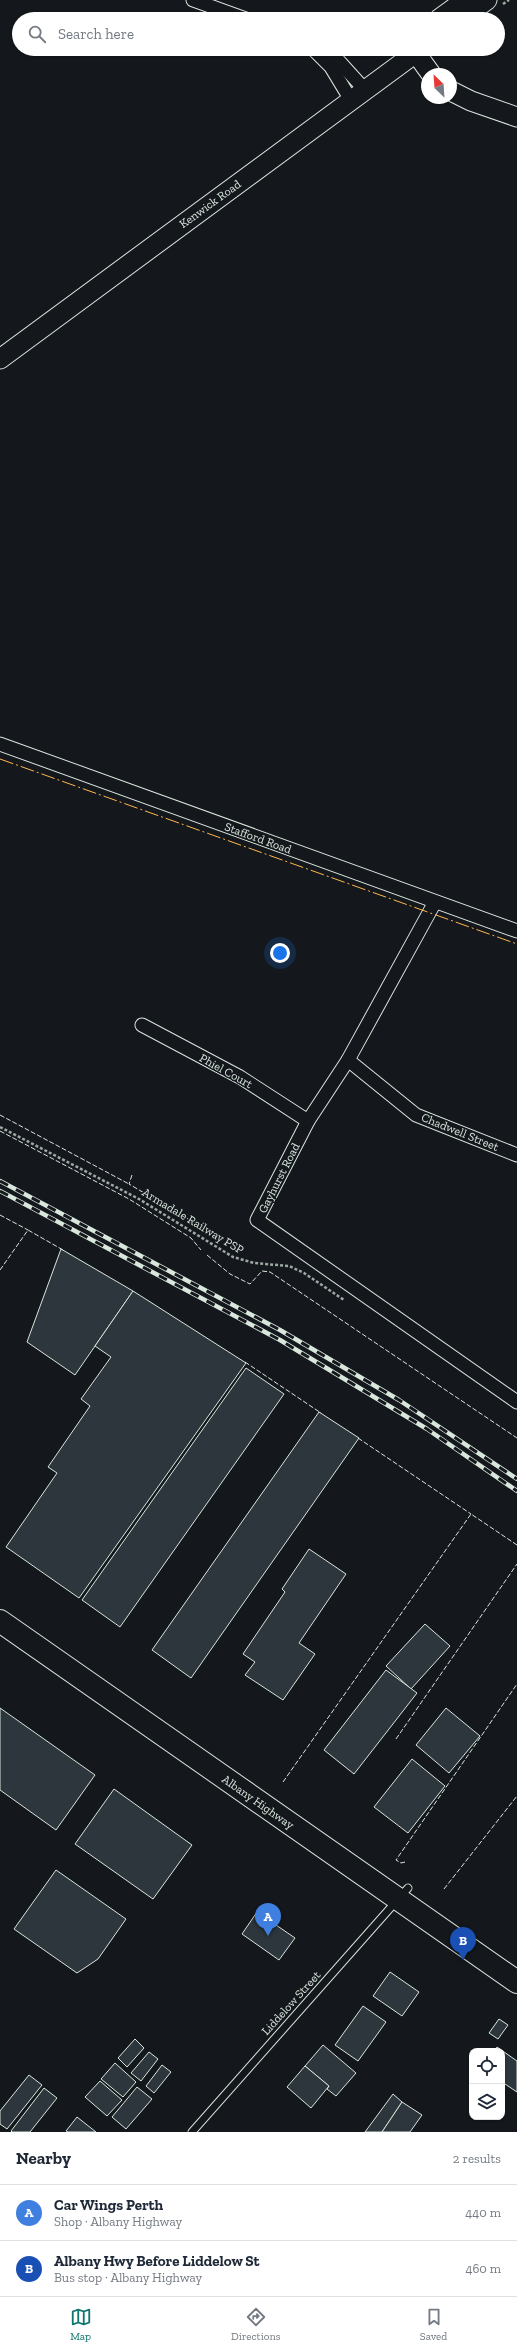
<!DOCTYPE html>
<meta charset="utf-8">
<style>
:root{--surface:#fff;--page:#f2f2f3;--text:#1f2937;--muted:#747a83;--line:#e0e1e3;--accent:#0f766e}
body{margin:0;font-family:"Zilla Slab",serif;background:var(--page);color:var(--text)}
.controls{position:absolute;right:12px;bottom:12px;display:grid;overflow:hidden;border-radius:8px;box-shadow:0 1px 3px #0004}
.controls button{width:36px;height:36px;display:grid;place-items:center;padding:0;border:0;border-bottom:1px solid var(--line);background:var(--surface);color:var(--text);font:20px sans-serif}
.compass{position:absolute;left:421px;top:68px;width:36px;height:36px;border-radius:50%;background:var(--surface);box-shadow:0 1px 3px #0004;rotate:335deg}
.you{position:absolute;left:280px;top:953px;width:14px;height:14px;margin:-10px;border:3px solid #fff;border-radius:50%;background:#1a73e8;box-shadow:0 0 0 6px #1a73e833}
.badge{display:grid;place-items:center;width:26px;height:26px;border-radius:50%;background:var(--accent);color:#fff;font-size:13px;font-weight:700}
.pin{position:absolute;translate:-50% -33px;filter:drop-shadow(0 1px 2px #0008)}
.pin::after{content:'';position:absolute;top:21px;width:14px;height:12px;background:inherit;clip-path:polygon(0 0,100% 0,50% 100%)}
.list{margin:0;padding:0;list-style:none}
h2{display:flex;justify-content:space-between;align-items:center;height:52px;margin:0;padding:0 16px;font-size:17px}
h2 small{font-size:13px;font-weight:400;color:var(--muted)}
.list li{display:grid;grid-template-columns:26px 1fr auto;gap:12px;align-items:center;box-sizing:border-box;height:56px;padding:0 16px;border-top:1px solid var(--line)}
.list b{display:block;font-size:15px;white-space:nowrap}
.list p{margin:0;font-size:13px;white-space:nowrap;color:var(--muted)}
.list em{font-size:13px;font-style:normal;color:var(--muted)}
.icon{flex:none;width:22px;height:22px;fill:none;stroke:currentColor;stroke-width:2;stroke-linecap:round;stroke-linejoin:round}
.map{position:relative;flex:none;width:517px;height:2132px;overflow:hidden}
.search{position:absolute;background:var(--surface);box-shadow:0 1px 3px #0004;left:12px;right:12px;top:12px;height:44px;display:flex;align-items:center;gap:10px;box-sizing:border-box;padding:0 14px;border-radius:22px;color:var(--muted);font-size:15px}
.sheet{height:164px;background:var(--surface)}
nav{display:flex;justify-content:space-around;align-items:center;box-sizing:border-box;height:56px;border-top:1px solid var(--line);background:var(--surface);font-size:11px;color:var(--muted)}
nav a{display:grid;justify-items:center;gap:2px}
nav .on{color:var(--accent)}
.map>svg:first-child{display:block}
</style>
<div class="map">
<svg width="517" height="2132" viewBox="0 0 517 2132">
<rect width="100%" height="100%" fill="#14181c"/>
<g fill="#2c363c" stroke="#d8e6dc">
<polygon points="61,1249 133,1291 75,1375 27,1342"/>
<polygon points="133,1291 246,1363 79,1598 6,1547 57,1473 48,1467 90,1406 81,1399 111,1357 95,1346"/>
<polygon points="246,1368 284,1394 120,1627 82,1600"/>
<polygon points="319,1412 359,1438 191,1678 152,1650"/>
<polygon points="309,1549 346,1574 299,1643 315,1654 283,1700 245,1675 255,1662 243,1654 285,1592 282,1589"/>
<polygon points="425,1624 450,1646 411,1689 386,1666"/>
<polygon points="386,1670 417,1693 354,1774 324,1750"/>
<polygon points="0,1708 95,1775 56,1830 0,1790"/>
<polygon points="446,1708 480,1736 449,1773 416,1745"/>
<polygon points="412,1759 445,1786 408,1833 374,1807"/>
<polygon points="114,1789 192,1845 153,1899 75,1844"/>
<polygon points="56,1870 126,1919 98,1959 77,1973 14,1929"/>
<polygon points="257,1912 295,1938 279,1960 242,1934"/>
<polygon points="390,1972 419,1992 402,2016 373,1996"/>
<polygon points="363,2006 386,2022 358,2061 335,2045"/>
<polygon points="499,2019 508,2025 498,2039 489,2033"/>
<polygon points="135,2039 144,2048 127,2067 118,2058"/>
<polygon points="323,2045 356,2073 336,2096 327,2089 329,2086 305,2066"/>
<polygon points="497,2047 517,2061 517,2092 502,2082 502,2051 494,2051"/>
<polygon points="149,2052 158,2059 141,2081 131,2073"/>
<polygon points="115,2063 136,2082 123,2097 101,2079"/>
<polygon points="162,2065 171,2072 154,2093 146,2086"/>
<polygon points="305,2066 329,2086 311,2108 287,2087"/>
<polygon points="29,2075 42,2085 7,2129 0,2124 0,2111"/>
<polygon points="100,2081 122,2100 107,2116 85,2097"/>
<polygon points="137,2087 152,2099 126,2129 112,2117"/>
<polygon points="44,2088 57,2098 30,2132 12,2132 11,2131"/>
<polygon points="393,2094 402,2102 382,2132 365,2132"/>
<polygon points="402,2102 422,2115 410,2132 382,2132"/>
<polygon points="77,2117 96,2132 68,2132 66,2131"/>
</g>
<g fill="none" stroke-linecap="round" stroke-linejoin="round">
<defs>
<polyline id="lane" points="192,2132 408,1888"/>
<g id="street">
<polyline points="193,0 246,19"/>
<polyline points="313,49 331,67 351,100"/>
<polyline points="328,49 365,90"/>
<polyline points="0,744 517,931"/>
<polyline points="435,902 348,1060 308,1121 257,1220 517,1402"/>
<polyline points="142,1025 240,1077 308,1121"/>
<polyline points="348,1060 416,1115 517,1155"/>
</g>
<g id="secondary">
<polyline points="439,19 465,0"/>
<polyline points="461,19 487,0"/>
<polyline points="413,49 431,74"/>
<polyline points="451,91 471,101 517,117"/>
<polyline points="0,359 421,49"/>
</g>
<polyline id="highway" points="0,1621 517,1982"/>
</defs>
<use href="#lane" stroke="#d8e6dc" stroke-width="9"/>
<use href="#street" stroke="#d8e6dc" stroke-width="15"/>
<use href="#secondary" stroke="#d8e6dc" stroke-width="21"/>
<use href="#highway" stroke="#d8e6dc" stroke-width="24"/>
<g stroke="#9da8a2" stroke-width="2.5" stroke-dasharray="3 2" stroke-linecap="butt">
<polyline points="503,4 509,0"/>
<polyline points="437,53 443,49"/>
<polyline points="0,1127 139,1199 233,1257 254,1263 289,1266 304,1273 344,1300"/>
</g>
<use href="#lane" stroke="#14181c" stroke-width="7"/>
<use href="#street" stroke="#14181c" stroke-width="13"/>
<use href="#secondary" stroke="#14181c" stroke-width="19"/>
<use href="#highway" stroke="#14181c" stroke-width="22"/>
<defs>
<g id="rail">
<polyline points="0,1181 280,1330 399,1400 517,1479"/>
<polyline points="0,1191 280,1340 427,1429 517,1491"/>
</g>
</defs>
<use href="#rail" stroke="#d8e6dc" stroke-width="4.5"/>
<use href="#rail" stroke="#14181c" stroke-width="3" stroke-dasharray="9" stroke-linecap="butt"/>
<g stroke="#d8e6dc" stroke-width="1" stroke-dasharray="5 2" stroke-linecap="butt">
<polyline points="0,1115 129,1184"/>
<polyline points="0,1131 129,1199 191,1238 201,1250"/>
<polyline points="132,1175 129,1184 215,1235"/>
<polyline points="0,1215 28,1230"/>
<polyline points="207,1255 230,1274 250,1284 262,1271 270,1272 517,1438"/>
<polyline points="0,1270 28,1230 63,1250"/>
<polyline points="245,1362 321,1413"/>
<polyline points="358,1438 471,1514"/>
<polyline points="396,1739 517,1564"/>
<polyline points="283,1782 471,1514 517,1545"/>
<polyline points="405,1862 401,1863 396,1860 517,1684"/>
<polyline points="444,1889 517,1796"/>
</g>
<polyline stroke="#ffb74d" stroke-width="1" stroke-dasharray="14 3 2 3" stroke-linecap="butt" points="0,759 517,944"/>
</g>
<g text-anchor="middle" stroke-width="3" stroke-linejoin="round" paint-order="stroke">
<g font-size="12" fill="#d8e6dc" stroke="#14181c">
<text transform="translate(210 204) rotate(-36)" y="4">Kenwick Road</text>
<text transform="translate(258 838) rotate(20)" y="4">Stafford Road</text>
<text transform="translate(226 1071) rotate(29)" y="4">Phiel Court</text>
<text transform="translate(460 1132) rotate(22)" y="4">Chadwell Street</text>
<text transform="translate(279 1178) rotate(-63)" y="4">Gayhurst Road</text>
<text transform="translate(193 1221) rotate(31)" y="4">Armadale Railway PSP</text>
<text transform="translate(258 1802) rotate(35)" y="4">Albany Highway</text>
<text transform="translate(291 2003) rotate(-48)" y="4">Liddelow Street</text>
</g>
</g>
</svg>
<div class="controls">
<button><svg class="icon" aria-label="locate" viewBox="0 0 24 24"><circle cx="12" cy="12" r="6"/><path d="M12 2v4M12 18v4M2 12h4M18 12h4"/></svg></button>
<button><svg class="icon" aria-label="layers" viewBox="0 0 24 24"><path d="M12 4l9 5-9 5-9-5zM3 14l9 5 9-5"/></svg></button>
</div>
<svg class="compass" viewBox="-18 -18 36 36"><path d="M0-13l5 13h-10z" fill="#e53935"/><path d="M0 13l5-13h-10z" fill="#747a83"/></svg>
<div class="you"></div>
<div class="pin badge" style="left:268px;top:1936px;background:#3f7fe0">A</div>
<div class="pin badge" style="left:463px;top:1960px;background:#1a4fb4">B</div>
<div class="search"><svg class="icon" aria-label="search" viewBox="0 0 24 24"><circle cx="10" cy="10" r="6"/><path d="M15 15l6 6"/></svg>Search here</div>
</div>
<section class="sheet">
<h2>Nearby<small>2 results</small></h2>
<ul class="list">
<li><span class="badge" style="background:#3f7fe0">A</span><div><b>Car Wings Perth</b><p>Shop · Albany Highway</p></div><em>440 m</em></li>
<li><span class="badge" style="background:#1a4fb4">B</span><div><b>Albany Hwy Before Liddelow St</b><p>Bus stop · Albany Highway</p></div><em>460 m</em></li>
</ul>
</section>
<nav>
<a class="on"><svg class="icon" aria-label="map" viewBox="0 0 24 24"><path d="M3 6l6-2 6 2 6-2v14l-6 2-6-2-6 2zM9 4v14M15 6v14"/></svg>Map</a>
<a><svg class="icon" aria-label="directions" viewBox="0 0 24 24"><path d="M12 3l9 9-9 9-9-9zM9 14v-3h6M13 9l2 2-2 2"/></svg>Directions</a>
<a><svg class="icon" aria-label="saved" viewBox="0 0 24 24"><path d="M7 4h10v16l-5-4-5 4z"/></svg>Saved</a>
</nav>
